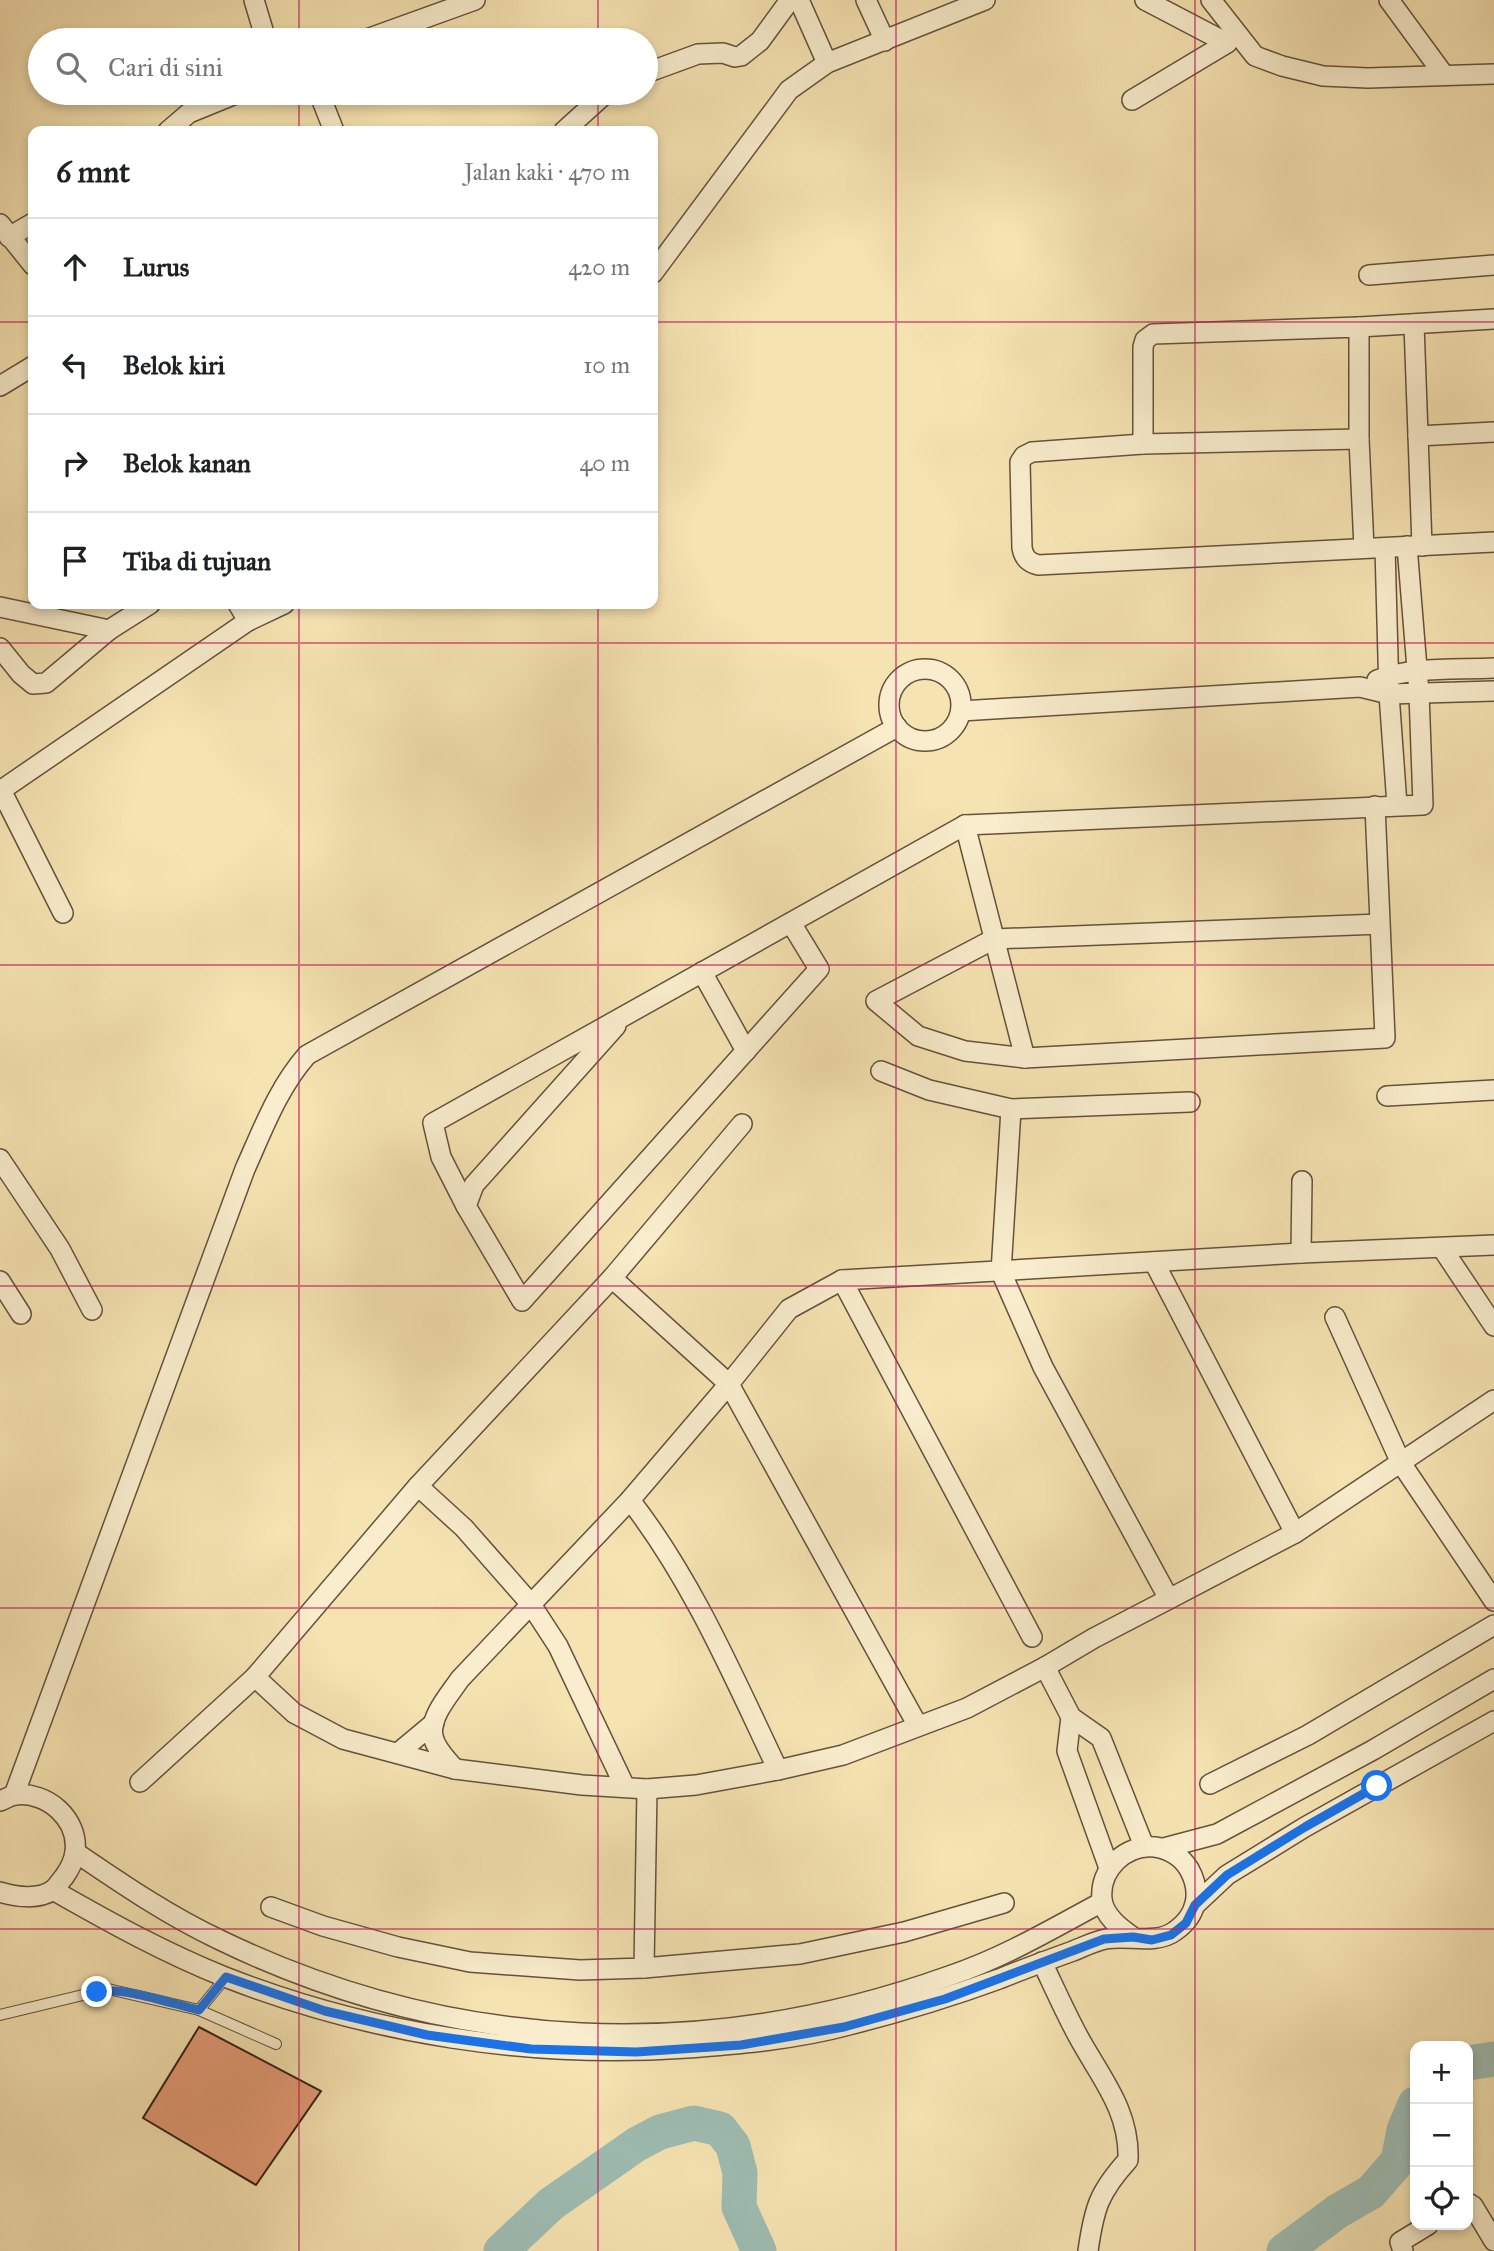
<!DOCTYPE html>
<html lang="id">
<meta charset="utf-8">
<style>
:root{--surface:#fff;--page:#f6f6f6;--text:#202124;--muted:#757577;--line:#e0e0e0}
body{margin:0;font-family:"IM FELL Great Primer",serif;background:var(--page);color:var(--text)}
.controls{position:absolute;right:21px;bottom:21px;display:grid;overflow:hidden;border-radius:14px;box-shadow:0 4px 10px #0003}
.controls button{width:63px;height:63px;display:grid;place-items:center;padding:0;border:0;border-bottom:2px solid var(--line);background:var(--surface);color:var(--text);font:35px sans-serif}
.stop{position:absolute;width:21px;height:21px;margin:-16px;border:5px solid #1a73e8;border-radius:50%;background:#fff}
.stop.end{background:#1a73e8;border-color:#fff;box-shadow:0 2px 7px #0008}
.list{margin:0;padding:0;list-style:none}
h2{display:flex;justify-content:space-between;align-items:center;height:91px;margin:0;padding:0 28px;font-size:30px}
h2 small{font-size:23px;font-weight:400;color:var(--muted)}
.list li{display:grid;grid-template-columns:46px 1fr auto;gap:21px;align-items:center;box-sizing:border-box;height:98px;padding:0 28px;border-top:2px solid var(--line)}
.list b{display:block;font-size:26px;white-space:nowrap}
.list em{font-size:23px;font-style:normal;color:var(--muted)}
.icon{flex:none;width:38px;height:38px;fill:none;stroke:currentColor;stroke-width:2;stroke-linecap:round;stroke-linejoin:round}
.map{position:relative;flex:none;width:1494px;height:2251px;overflow:hidden}
.search{position:absolute;background:var(--surface);box-shadow:0 4px 10px #0003;left:28px;top:28px;width:630px;height:77px;display:flex;align-items:center;gap:18px;box-sizing:border-box;padding:0 24px;border-radius:38px;color:var(--muted);font-size:26px}
.panel{position:absolute;background:var(--surface);box-shadow:0 4px 10px #0003;left:28px;top:126px;width:630px;height:483px;border-radius:14px}
.map>svg:first-child{display:block}
</style>
<div class="map">
<svg width="1494" height="2251" viewBox="0 0 1494 2251">
<rect width="100%" height="100%" fill="#f6e3b2"/>
<filter id="stains"><feTurbulence type="fractalNoise" baseFrequency=".00286" numOctaves="4"/><feColorMatrix values="0 0 0 0 .2 0 0 0 0 .09 0 0 0 0 .02 0 0 0 .5 -.17"/></filter>
<radialGradient id="worn" r=".72"><stop offset=".6" stop-color="#630" stop-opacity="0"/><stop offset="1" stop-color="#630" stop-opacity=".3"/></radialGradient>
<g fill="none" stroke-linecap="round" stroke-linejoin="round">
<g stroke="#9ebdb3" stroke-width="35">
<polyline points="1468,2063 1494,2059"/>
<polyline points="501,2251 551,2204 637,2144 660,2132 694,2123 720,2129 733,2146 740,2173 739,2207 759,2251"/>
<polyline points="1284,2251 1338,2211 1371,2192 1398,2161 1404,2130 1415,2104"/>
</g>
</g>
<polygon fill="#e49b77" stroke="#332115" stroke-width="2" points="199,2027 321,2091 256,2185 143,2118"/>
<g fill="none" stroke-linecap="round" stroke-linejoin="round">
<defs>
<g id="lane">
<polyline points="226,1977 199,2010 276,2044"/>
<polyline points="0,2015 108,1989 199,2010"/>
</g>
<g id="street">
<polyline points="254,0 266,40"/>
<polyline points="799,0 827,63"/>
<polyline points="866,0 885,41"/>
<polyline points="1145,0 1227,43"/>
<polyline points="1211,0 1255,56 1282,66 1323,76 1368,78 1494,74"/>
<polyline points="1389,0 1444,75"/>
<polyline points="364,40 475,0"/>
<polyline points="646,73 698,54 723,53 735,57 741,56 760,41 790,0"/>
<polyline points="319,93 334,131"/>
<polyline points="1132,100 1227,43"/>
<polyline points="168,131 189,113 238,93"/>
<polyline points="564,131 606,93"/>
<polyline points="0,224 33,265"/>
<polyline points="9,237 33,223"/>
<polyline points="653,273 789,90 827,63 985,0"/>
<polyline points="1369,275 1494,265"/>
<polyline points="1414,324 1422,546"/>
<polyline points="1359,327 1494,319"/>
<polyline points="0,386 33,366"/>
<polyline points="1418,436 1494,432"/>
<path d="M1359,439L1143,444L1032,452L1024,456L1020,462L1022,548C1024,558 1028,562 1038,565L1494,542"/>
<polyline points="1143,444 1143,347 1145,340 1153,334 1359,327 1359,439 1364,548"/>
<polyline points="1385,548 1389,694 1397,805"/>
<polyline points="238,604 248,621"/>
<polyline points="0,607 109,630"/>
<polyline points="0,648 21,674 33,684 46,683 109,630 150,604"/>
<circle cx="925" cy="705" r="36"/>
<path d="M1377,680C1413,666 1456,670 1494,668"/>
<polyline points="961,711 1360,687 1389,694 1494,691"/>
<polyline points="1,790 63,913"/>
<polyline points="0,791 248,621 284,604"/>
<polyline points="1375,806 1385,1038 1025,1058 965,1051 918,1036 876,1001 994,939 1380,924"/>
<polyline points="965,825 1025,1058"/>
<polyline points="702,972 746,1051"/>
<polyline points="616,1026 474,1185 466,1206 522,1301 819,969 791,923"/>
<polyline points="881,1071 929,1090 1011,1109 1190,1102"/>
<polyline points="1387,1096 1494,1090"/>
<polyline points="0,1159 60,1249 92,1310"/>
<polyline points="466,1206 441,1157 433,1123 965,825 1423,805 1419,693 1407,546"/>
<polyline points="1442,1248 1494,1326"/>
<polyline points="1301,1253 1302,1181"/>
<polyline points="1154,1262 1295,1533"/>
<polyline points="612,1278 729,1384 789,1309 842,1280 1301,1253 1494,1245"/>
<polyline points="842,1280 1032,1637"/>
<polyline points="0,1281 21,1314"/>
<polyline points="1335,1317 1401,1463 1494,1601"/>
<polyline points="418,1486 464,1528 530,1603 558,1646 625,1787"/>
<path d="M630,1500C693,1581 734,1678 778,1770"/>
<polyline points="1169,1599 1295,1533 1494,1400"/>
<polyline points="1045,1667 1071,1717 1101,1738 1144,1846"/>
<polyline points="255,1677 294,1713 343,1739 455,1769 582,1785 647,1789 696,1785 778,1770 843,1755 967,1708 1045,1667 1094,1638 1169,1599 1043,1367 1001,1272 1011,1109"/>
<polyline points="1071,1717 1067,1751 1109,1868"/>
<polyline points="398,1753 434,1723"/>
<path d="M455,1769C447,1760 435,1748 433,1736C429,1717 450,1694 460,1679L630,1500L729,1384L918,1726"/>
<polyline points="140,1782 255,1677 418,1486 612,1278 742,1124"/>
<polyline points="1210,1784 1308,1735 1494,1625"/>
<path d="M14,1795L245,1169C263,1129 278,1088 307,1055L897,727"/>
<path d="M0,1801C5,1799 10,1796 15,1795C47,1791 79,1819 75,1852C74,1860 69,1870 64,1877C61,1880 57,1887 53,1890C39,1900 16,1897 0,1892"/>
<polyline points="1164,1848 1217,1834 1373,1750 1494,1679"/>
<path d="M75,1852C122,1884 169,1916 220,1940C454,2053 706,2063 949,1976C1003,1958 1052,1929 1102,1902"/>
<path d="M53,1890C109,1922 165,1953 225,1977C371,2034 530,2059 687,2048C741,2044 797,2039 849,2025C900,2012 950,1997 999,1979C1024,1969 1048,1960 1073,1951C1083,1947 1095,1941 1106,1939C1129,1935 1156,1945 1175,1931C1197,1916 1202,1892 1189,1869C1182,1857 1169,1849 1155,1847C1126,1844 1099,1869 1102,1899C1104,1916 1120,1928 1133,1937"/>
<polyline points="1195,1905 1227,1875 1305,1827 1494,1721"/>
<polyline points="271,1907 323,1926 398,1947 470,1962 580,1970 644,1968 647,1789"/>
<path d="M1042,1962C1054,1987 1065,2012 1078,2036C1100,2077 1130,2110 1128,2160C1099,2192 1094,2208 1088,2251"/>
<polyline points="644,1968 800,1954 904,1932 1004,1903"/>
<polyline points="1468,2203 1473,2206 1494,2241"/>
<polyline points="1403,2251 1400,2242 1428,2225"/>
</g>
</defs>
<use href="#lane" stroke="#64523c" stroke-width="12"/>
<use href="#street" stroke="#64523c" stroke-width="22"/>
<use href="#lane" stroke="#f9edcd" stroke-width="10"/>
<use href="#street" stroke="#f9edcd" stroke-width="19"/>
</g>
<g fill="none" stroke-linecap="round" stroke-linejoin="round">
<path stroke="#1a73e8" stroke-width="9" d="M97,1992C123,1986 172,2004 199,2010L226,1977L325,2011L427,2035L531,2049L636,2052L741,2045L844,2027L945,1999L1104,1939L1133,1937L1152,1940L1171,1935L1186,1923L1195,1905L1227,1875L1305,1827L1377,1786"/>
</g>
<path fill="none" stroke="#c2185b" stroke-width="2" stroke-opacity="0.55" d="M299,0V40M598,0V40M896,0V2251M1195,0V2251M299,93V131M598,93V131M0,322H33M653,322H1494M299,604V2251M598,604V2251M0,643H1494M0,965H1494M0,1286H1494M0,1608H1494M0,1929H1494"/>
<rect width="100%" height="100%" filter="url(#stains)"/>
<rect width="100%" height="100%" fill="url(#worn)"/>
</svg>
<div class="controls">
<button>+</button>
<button>−</button>
<button><svg class="icon" aria-label="locate" viewBox="0 0 24 24"><circle cx="12" cy="12" r="6"/><path d="M12 2v4M12 18v4M2 12h4M18 12h4"/></svg></button>
</div>
<div class="stop" style="left:1377px;top:1786px"></div>
<div class="stop end" style="left:97px;top:1992px"></div>
<div class="search"><svg class="icon" aria-label="search" viewBox="0 0 24 24"><circle cx="10" cy="10" r="6"/><path d="M15 15l6 6"/></svg>Cari di sini</div>
<section class="panel">
<h2>6 mnt<small>Jalan kaki · 470 m</small></h2>
<ul class="list">
<li><svg class="icon" aria-label="ahead" viewBox="0 0 24 24"><path d="M12 20V5M6 11l6-6 6 6"/></svg><div><b>Lurus</b></div><em>420 m</em></li>
<li><svg class="icon" aria-label="left" viewBox="0 0 24 24"><path d="M17 20v-9H6M10 6l-5 5 5 5"/></svg><div><b>Belok kiri</b></div><em>10 m</em></li>
<li><svg class="icon" aria-label="right" viewBox="0 0 24 24"><path d="M7 20v-9h11M14 6l5 5-5 5"/></svg><div><b>Belok kanan</b></div><em>40 m</em></li>
<li><svg class="icon" aria-label="arrive" viewBox="0 0 24 24"><path d="M6 21V4h12l-3 4 3 4H6"/></svg><div><b>Tiba di tujuan</b></div></li>
</ul>
</section>
</div>
